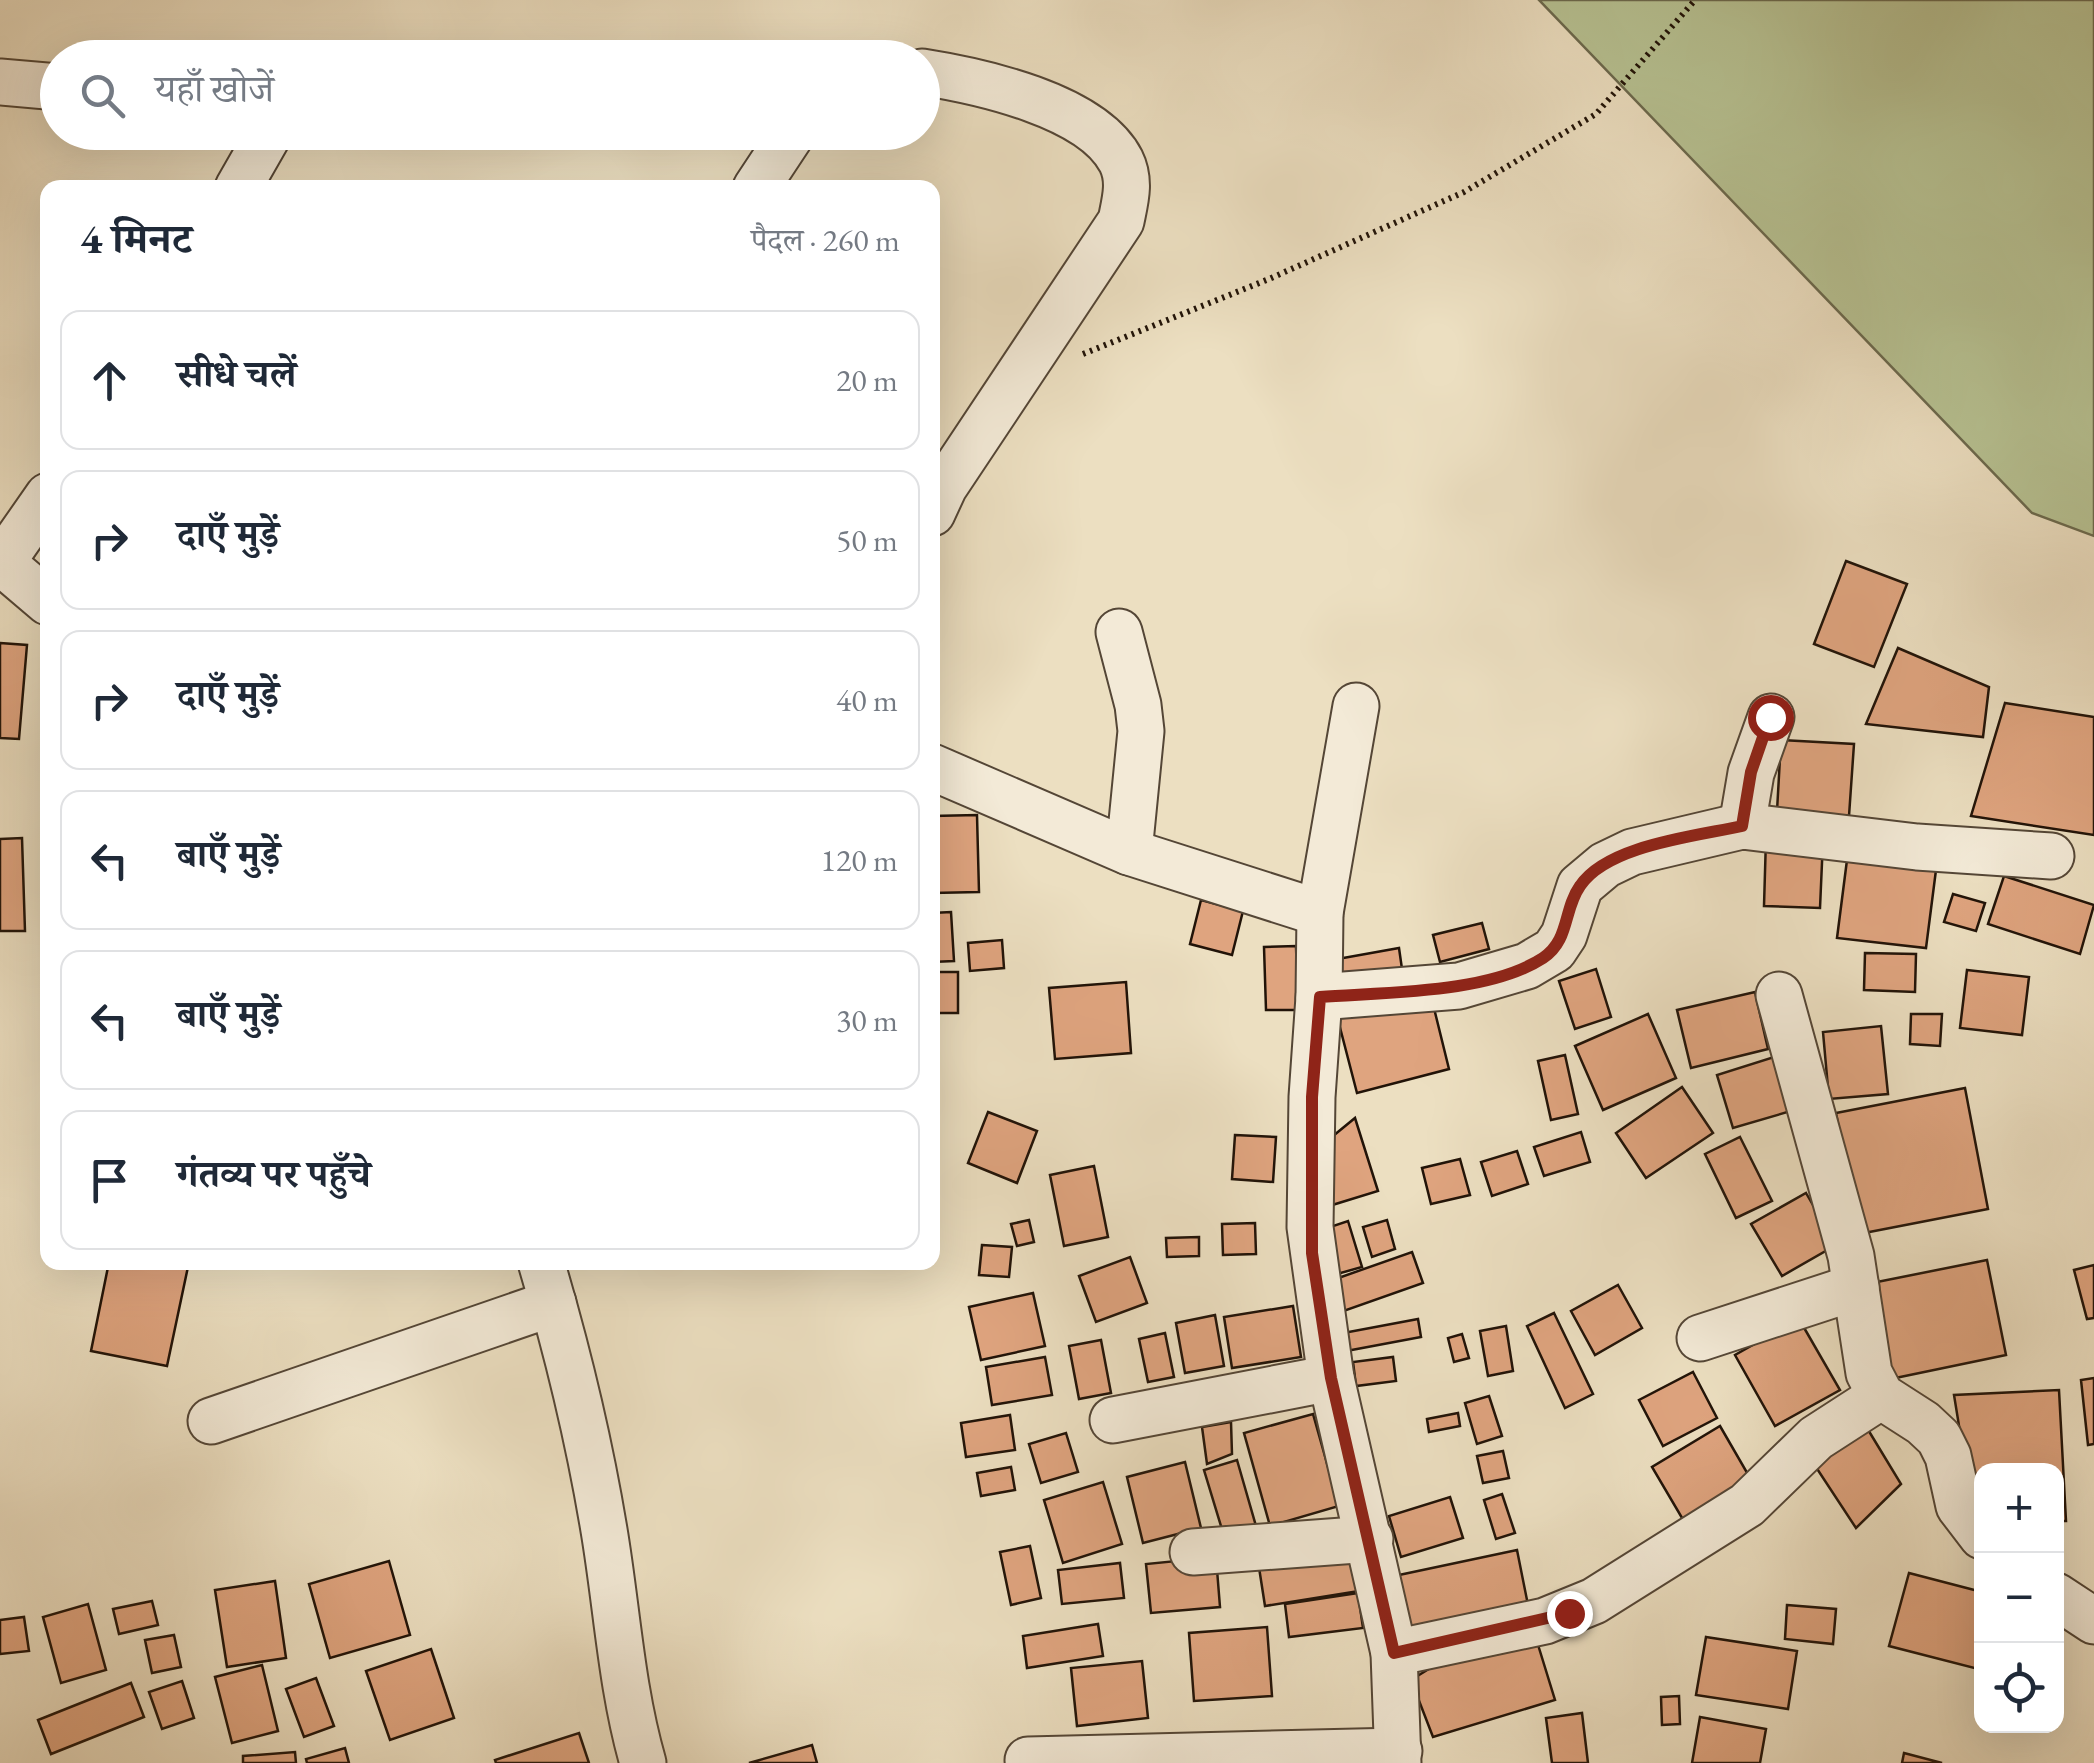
<!DOCTYPE html>
<html lang="hi">
<meta charset="utf-8">
<style>
:root{--surface:#fff;--page:#f2f2f3;--text:#1f2937;--muted:#747a83;--line:#e0e1e3}
body{margin:0;font-family:"EB Garamond","Noto Serif Devanagari",serif;background:var(--page);color:var(--text)}
.controls{position:absolute;right:30px;bottom:30px;display:grid;overflow:hidden;border-radius:20px;box-shadow:0 10px 40px #0002}
.controls button{width:90px;height:90px;display:grid;place-items:center;padding:0;border:0;border-bottom:2px solid var(--line);background:var(--surface);color:var(--text);font:50px sans-serif}
.stop{position:absolute;width:30px;height:30px;margin:-22px;border:8px solid #8f2418;border-radius:50%;background:#fff}
.stop.end{background:#8f2418;border-color:#fff;box-shadow:0 2px 10px #0008}
.list{margin:0;padding:0;list-style:none}
h2{display:flex;justify-content:space-between;align-items:center;height:130px;margin:0;padding:0 40px;font-size:42px}
h2 small{font-size:32px;font-weight:400;color:var(--muted)}
.list li{display:grid;grid-template-columns:65px 1fr auto;gap:30px;align-items:center;box-sizing:border-box;height:140px;margin:0 20px 20px;padding:0 20px;border:2px solid var(--line);border-radius:20px}
.list b{display:block;font-size:38px;white-space:nowrap}
.list em{font-size:32px;font-style:normal;color:var(--muted)}
.icon{flex:none;width:55px;height:55px;fill:none;stroke:currentColor;stroke-width:2;stroke-linecap:round;stroke-linejoin:round}
.map{position:relative;flex:none;width:2094px;height:1763px;overflow:hidden}
.search{position:absolute;background:var(--surface);box-shadow:0 10px 40px #0002;left:40px;top:40px;width:900px;height:110px;display:flex;align-items:center;gap:25px;box-sizing:border-box;padding:0 35px;border-radius:55px;color:var(--muted);font-size:38px}
.panel{position:absolute;background:var(--surface);box-shadow:0 10px 40px #0002;left:40px;top:180px;width:900px;height:1090px;border-radius:20px}
.map>svg:first-child{display:block}
</style>
<div class="map">
<svg width="2094" height="1763" viewBox="0 0 2094 1763">
<rect width="100%" height="100%" fill="#ecdfc1"/>
<filter id="stains"><feTurbulence type="fractalNoise" baseFrequency=".002" numOctaves="4"/><feColorMatrix values="0 0 0 0 .2 0 0 0 0 .09 0 0 0 0 .02 0 0 0 .5 -.17"/></filter>
<radialGradient id="worn" r=".72"><stop offset=".6" stop-color="#630" stop-opacity="0"/><stop offset="1" stop-color="#630" stop-opacity=".3"/></radialGradient>
<polygon fill="#b7c293" stroke="#6c6a4e" stroke-width="2.5" points="1539,0 2094,0 2094,536 2032,513"/>
<g fill="#dfa47f" stroke="#211308" stroke-width="2.5">
<polygon points="1846,561 1907,584 1874,667 1814,644"/>
<polygon points="0,643 27,645 19,739 0,738"/>
<polygon points="1898,648 1989,687 1983,737 1866,724"/>
<polygon points="2005,703 2094,717 2094,835 1971,816"/>
<polygon points="1781,740 1854,744 1849,816 1777,811"/>
<polygon points="977,815 979,892 932,893 932,816"/>
<polygon points="22,838 25,931 0,931 0,839"/>
<polygon points="1766,838 1823,840 1820,908 1764,906"/>
<polygon points="1847,860 1936,870 1926,948 1837,938"/>
<polygon points="2004,876 2094,905 2080,954 1988,924"/>
<polygon points="1953,894 1985,903 1976,931 1944,922"/>
<polygon points="1201,900 1243,911 1232,955 1190,944"/>
<polygon points="951,912 954,961 932,962 932,913"/>
<polygon points="1482,923 1489,949 1440,962 1433,935"/>
<polygon points="1002,940 1004,968 970,971 968,943"/>
<polygon points="1296,946 1298,1010 1266,1010 1264,947"/>
<polygon points="1399,948 1402,969 1336,981 1332,960"/>
<polygon points="1865,953 1916,954 1915,992 1864,990"/>
<polygon points="1596,969 1611,1017 1575,1029 1559,981"/>
<polygon points="1967,970 2029,977 2022,1035 1960,1028"/>
<rect x="932" y="972" width="26" height="41"/>
<polygon points="1126,982 1131,1053 1055,1059 1049,988"/>
<polygon points="1430,992 1449,1069 1357,1093 1337,1016"/>
<polygon points="1755,992 1768,1049 1691,1068 1677,1010"/>
<polygon points="1648,1014 1676,1078 1603,1110 1575,1046"/>
<polygon points="1911,1014 1942,1014 1940,1046 1910,1044"/>
<polygon points="1881,1026 1888,1094 1829,1099 1823,1032"/>
<polygon points="1565,1055 1578,1114 1551,1120 1538,1061"/>
<polygon points="1774,1057 1791,1111 1733,1128 1717,1075"/>
<polygon points="1682,1087 1713,1133 1646,1178 1616,1133"/>
<polygon points="1965,1088 1988,1209 1859,1234 1836,1113"/>
<polygon points="988,1112 1037,1131 1017,1183 968,1163"/>
<polygon points="1355,1118 1378,1191 1329,1206 1322,1145"/>
<polygon points="1581,1132 1590,1162 1544,1176 1534,1147"/>
<polygon points="1235,1135 1276,1137 1273,1182 1232,1179"/>
<polygon points="1740,1137 1772,1201 1736,1218 1705,1154"/>
<polygon points="1517,1151 1528,1184 1492,1196 1481,1162"/>
<polygon points="1460,1159 1470,1195 1431,1204 1422,1168"/>
<polygon points="1094,1166 1108,1237 1064,1246 1050,1175"/>
<polygon points="1806,1193 1836,1245 1782,1276 1751,1224"/>
<polygon points="1029,1220 1034,1242 1017,1246 1011,1224"/>
<polygon points="1387,1220 1395,1249 1372,1257 1363,1227"/>
<polygon points="1348,1221 1362,1267 1337,1274 1324,1229"/>
<polygon points="1255,1223 1256,1254 1223,1255 1222,1224"/>
<polygon points="1199,1237 1199,1256 1167,1257 1166,1238"/>
<polygon points="982,1245 1012,1247 1009,1277 979,1275"/>
<polygon points="1412,1252 1423,1283 1338,1313 1327,1282"/>
<polygon points="1130,1257 1147,1303 1096,1322 1079,1276"/>
<polygon points="1987,1260 2006,1355 1881,1381 1862,1285"/>
<polygon points="109,1262 189,1262 167,1366 91,1351"/>
<polygon points="2094,1265 2094,1318 2087,1319 2074,1270"/>
<polygon points="1618,1285 1642,1328 1595,1355 1571,1311"/>
<polygon points="1033,1293 1045,1346 981,1360 969,1307"/>
<polygon points="1293,1306 1301,1357 1232,1368 1224,1317"/>
<polygon points="1554,1313 1593,1394 1565,1408 1527,1326"/>
<polygon points="1215,1315 1224,1366 1185,1373 1176,1323"/>
<polygon points="1418,1319 1421,1337 1341,1352 1338,1334"/>
<polygon points="1799,1319 1840,1390 1775,1426 1735,1355"/>
<polygon points="1506,1326 1513,1371 1488,1376 1480,1331"/>
<polygon points="1165,1333 1174,1377 1148,1382 1139,1339"/>
<polygon points="1462,1334 1469,1358 1454,1362 1448,1338"/>
<polygon points="1101,1340 1111,1393 1079,1399 1069,1346"/>
<polygon points="1045,1357 1052,1395 992,1405 986,1367"/>
<polygon points="1393,1357 1396,1381 1356,1386 1353,1362"/>
<polygon points="1693,1372 1717,1418 1663,1446 1639,1400"/>
<polygon points="2094,1378 2094,1444 2088,1445 2081,1380"/>
<polygon points="2059,1390 2066,1521 2056,1521 2056,1470 1982,1470 1982,1518 1974,1518 1954,1395"/>
<polygon points="1489,1396 1502,1436 1477,1444 1465,1403"/>
<polygon points="1458,1413 1460,1426 1429,1432 1427,1419"/>
<polygon points="1313,1414 1339,1506 1270,1526 1244,1433"/>
<polygon points="1010,1415 1015,1450 966,1457 961,1423"/>
<polygon points="1231,1422 1232,1454 1207,1464 1202,1427"/>
<polygon points="1720,1426 1753,1483 1685,1523 1652,1467"/>
<polygon points="1867,1428 1901,1484 1856,1528 1808,1455"/>
<polygon points="1066,1433 1078,1472 1041,1483 1029,1444"/>
<polygon points="1503,1451 1509,1478 1483,1483 1477,1456"/>
<polygon points="1237,1460 1256,1526 1224,1536 1204,1470"/>
<polygon points="1185,1462 1201,1528 1143,1543 1127,1477"/>
<polygon points="1011,1467 1015,1490 981,1496 977,1473"/>
<polygon points="1103,1482 1122,1544 1063,1563 1044,1500"/>
<polygon points="1502,1494 1515,1533 1496,1539 1484,1500"/>
<polygon points="1450,1497 1463,1538 1401,1557 1389,1516"/>
<polygon points="1030,1546 1041,1598 1011,1605 1000,1552"/>
<polygon points="1351,1546 1359,1591 1265,1606 1258,1561"/>
<polygon points="1517,1550 1528,1605 1410,1630 1399,1575"/>
<polygon points="1216,1557 1220,1607 1151,1613 1146,1564"/>
<polygon points="389,1561 410,1635 330,1658 309,1584"/>
<polygon points="1120,1563 1124,1598 1062,1604 1058,1570"/>
<polygon points="1909,1573 1982,1592 1982,1670 1889,1646"/>
<polygon points="275,1581 286,1658 227,1667 215,1590"/>
<polygon points="1358,1593 1363,1628 1289,1637 1285,1604"/>
<polygon points="152,1601 158,1625 119,1634 113,1609"/>
<polygon points="88,1604 106,1670 61,1683 43,1617"/>
<polygon points="1787,1605 1836,1609 1833,1644 1785,1639"/>
<polygon points="24,1617 29,1651 0,1654 0,1620"/>
<polygon points="1098,1624 1103,1656 1027,1668 1023,1636"/>
<polygon points="1267,1627 1272,1696 1194,1701 1189,1633"/>
<polygon points="174,1635 181,1667 152,1673 145,1640"/>
<polygon points="1535,1635 1555,1700 1433,1737 1411,1680 1482,1636"/>
<polygon points="1706,1637 1797,1651 1788,1709 1696,1695"/>
<polygon points="431,1649 454,1718 390,1740 366,1671"/>
<polygon points="1142,1661 1148,1718 1077,1726 1071,1668"/>
<polygon points="262,1665 278,1731 232,1743 215,1677"/>
<polygon points="316,1678 334,1726 304,1737 286,1689"/>
<polygon points="182,1681 194,1718 162,1729 149,1692"/>
<polygon points="131,1683 144,1717 51,1754 38,1720"/>
<polygon points="1679,1696 1680,1724 1662,1725 1661,1697"/>
<polygon points="1582,1713 1588,1763 1552,1763 1546,1718"/>
<polygon points="1700,1717 1766,1729 1760,1763 1692,1763"/>
<polygon points="579,1733 589,1763 496,1763 495,1760"/>
<polygon points="812,1745 817,1763 749,1763"/>
<polygon points="345,1748 349,1763 307,1763 306,1759"/>
<polygon points="295,1752 296,1763 243,1763 243,1756"/>
<polygon points="1904,1753 1942,1763 1902,1763"/>
</g>
<g fill="none" stroke-linecap="round" stroke-linejoin="round">
<defs>
<g id="street">
<path d="M922,72C979,81 1092,105 1121,161C1131,181 1125,201 1121,221L944,487L932,513"/>
<polyline points="0,82 58,87"/>
<polyline points="238,188 270,132"/>
<polyline points="756,188 793,132"/>
<polyline points="2,563 48,602"/>
<polyline points="0,565 48,496"/>
<polyline points="1119,632 1138,705 1141,731 1129,852"/>
<polyline points="1356,706 1320,913 1319,997 1312,1097 1310,1227 1331,1378 1394,1653 1398,1763"/>
<polyline points="932,767 1129,852 1320,913"/>
<polyline points="1742,826 1751,773 1771,717"/>
<polyline points="1779,995 1851,1256 1869,1373 1881,1396 1923,1423 1939,1438 1948,1456 1959,1506 1982,1536"/>
<polyline points="1319,997 1459,986 1527,966 1554,950 1564,935 1580,886 1605,865 1632,852 1742,826 1917,847 2051,856"/>
<path d="M541,1262C567,1349 589,1440 604,1530C617,1607 621,1687 643,1763"/>
<polyline points="1700,1338 1856,1287"/>
<polyline points="1113,1420 1331,1378"/>
<polyline points="211,1421 553,1303"/>
<polyline points="1193,1552 1370,1539"/>
<polyline points="2056,1596 2094,1621"/>
<polyline points="1394,1653 1545,1621 1594,1601 1747,1505 1816,1438 1881,1396"/>
<polyline points="1028,1760 1399,1751"/>
</g>
</defs>
<use href="#street" stroke="#544636" stroke-width="49"/>
<polyline stroke="#211308" stroke-width="6" stroke-dasharray="2.5 5" stroke-linecap="butt" points="1083,354 1269,279 1464,192 1596,114 1695,0"/>
<use href="#street" stroke="#f3ead7" stroke-width="45"/>
</g>
<g fill="none" stroke-linecap="round" stroke-linejoin="round">
<path stroke="#8f2418" stroke-width="12" d="M1569,1613L1394,1653L1331,1378L1312,1253V1097L1320,997C1384,992 1488,994 1543,958C1570,940 1563,910 1580,886C1607,845 1697,836 1742,826L1751,772L1770,717"/>
</g>
<rect width="100%" height="100%" filter="url(#stains)"/>
<rect width="100%" height="100%" fill="url(#worn)"/>
</svg>
<div class="controls">
<button>+</button>
<button>−</button>
<button><svg class="icon" aria-label="locate" viewBox="0 0 24 24"><circle cx="12" cy="12" r="6"/><path d="M12 2v4M12 18v4M2 12h4M18 12h4"/></svg></button>
</div>
<div class="stop" style="left:1770px;top:717px"></div>
<div class="stop end" style="left:1569px;top:1613px"></div>
<div class="search"><svg class="icon" aria-label="search" viewBox="0 0 24 24"><circle cx="10" cy="10" r="6"/><path d="M15 15l6 6"/></svg>यहाँ खोजें</div>
<section class="panel">
<h2>4 मिनट<small>पैदल · 260 m</small></h2>
<ul class="list">
<li><svg class="icon" aria-label="ahead" viewBox="0 0 24 24"><path d="M12 20V5M6 11l6-6 6 6"/></svg><div><b>सीधे चलें</b></div><em>20 m</em></li>
<li><svg class="icon" aria-label="right" viewBox="0 0 24 24"><path d="M7 20v-9h11M14 6l5 5-5 5"/></svg><div><b>दाएँ मुड़ें</b></div><em>50 m</em></li>
<li><svg class="icon" aria-label="right" viewBox="0 0 24 24"><path d="M7 20v-9h11M14 6l5 5-5 5"/></svg><div><b>दाएँ मुड़ें</b></div><em>40 m</em></li>
<li><svg class="icon" aria-label="left" viewBox="0 0 24 24"><path d="M17 20v-9H6M10 6l-5 5 5 5"/></svg><div><b>बाएँ मुड़ें</b></div><em>120 m</em></li>
<li><svg class="icon" aria-label="left" viewBox="0 0 24 24"><path d="M17 20v-9H6M10 6l-5 5 5 5"/></svg><div><b>बाएँ मुड़ें</b></div><em>30 m</em></li>
<li><svg class="icon" aria-label="arrive" viewBox="0 0 24 24"><path d="M6 21V4h12l-3 4 3 4H6"/></svg><div><b>गंतव्य पर पहुँचे</b></div></li>
</ul>
</section>
</div>
